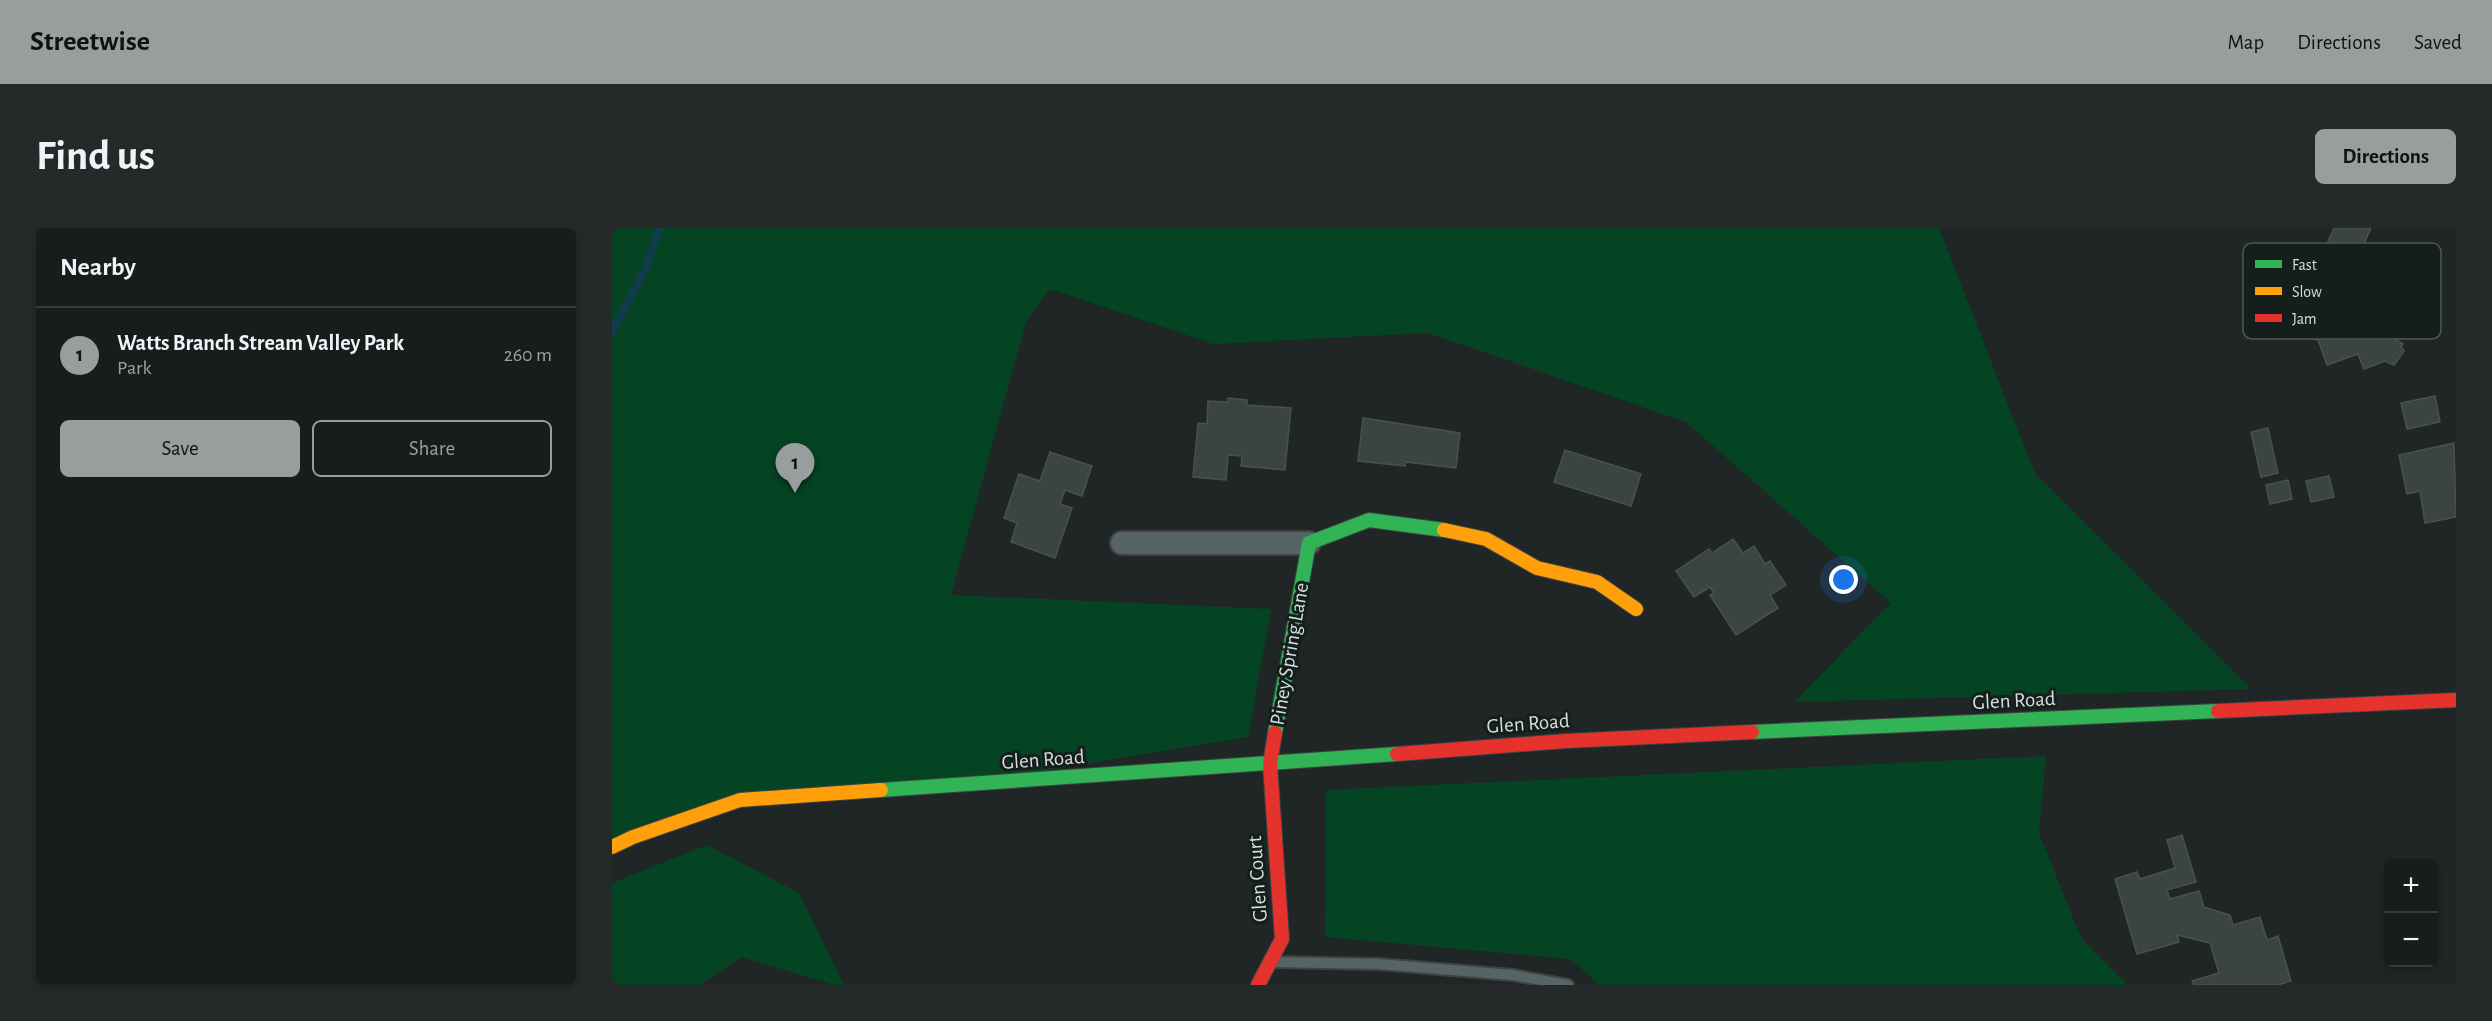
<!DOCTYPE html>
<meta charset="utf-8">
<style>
:root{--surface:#181c1c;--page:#252929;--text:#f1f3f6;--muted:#9fa1a3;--line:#363a3b;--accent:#979e9d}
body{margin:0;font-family:"Alegreya Sans",sans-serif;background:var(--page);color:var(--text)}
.controls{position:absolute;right:18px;bottom:18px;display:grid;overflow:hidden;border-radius:9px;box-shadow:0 3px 9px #0003}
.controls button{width:54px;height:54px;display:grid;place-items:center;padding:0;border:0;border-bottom:2px solid var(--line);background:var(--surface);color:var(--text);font:30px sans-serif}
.you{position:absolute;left:1232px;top:352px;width:21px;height:21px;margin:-15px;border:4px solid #fff;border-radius:50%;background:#1a73e8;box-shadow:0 0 0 9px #1a73e833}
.badge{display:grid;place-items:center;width:39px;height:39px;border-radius:50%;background:var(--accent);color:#111;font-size:20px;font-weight:700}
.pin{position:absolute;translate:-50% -50px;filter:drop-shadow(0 2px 3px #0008)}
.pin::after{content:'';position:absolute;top:32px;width:21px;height:18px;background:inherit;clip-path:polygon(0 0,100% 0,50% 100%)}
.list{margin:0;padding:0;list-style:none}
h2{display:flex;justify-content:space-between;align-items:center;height:78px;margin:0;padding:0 24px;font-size:26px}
h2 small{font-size:20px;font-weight:400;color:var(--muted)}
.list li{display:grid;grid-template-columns:39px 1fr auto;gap:18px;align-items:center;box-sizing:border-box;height:96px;padding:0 24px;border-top:2px solid var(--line)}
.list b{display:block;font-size:22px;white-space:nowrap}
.list p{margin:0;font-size:20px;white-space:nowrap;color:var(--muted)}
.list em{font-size:20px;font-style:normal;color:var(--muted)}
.actions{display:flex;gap:12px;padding:18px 24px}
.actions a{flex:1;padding:14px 0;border:2px solid var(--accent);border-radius:9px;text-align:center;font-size:21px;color:var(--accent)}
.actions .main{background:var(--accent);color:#111}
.map{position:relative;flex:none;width:1844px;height:757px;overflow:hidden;border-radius:9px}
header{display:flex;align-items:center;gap:36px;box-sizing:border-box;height:84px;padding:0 30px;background:var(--accent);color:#111}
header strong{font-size:28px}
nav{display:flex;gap:33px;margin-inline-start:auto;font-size:21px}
.intro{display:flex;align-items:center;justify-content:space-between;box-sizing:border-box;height:144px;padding:0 36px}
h1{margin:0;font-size:42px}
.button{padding:15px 27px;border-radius:9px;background:var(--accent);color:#111;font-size:21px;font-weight:700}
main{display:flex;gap:36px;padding:0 36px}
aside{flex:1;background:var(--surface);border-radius:9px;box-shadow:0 3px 9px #0003}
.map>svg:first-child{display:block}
</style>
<header>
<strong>Streetwise</strong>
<nav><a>Map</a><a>Directions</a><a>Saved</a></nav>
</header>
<div class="intro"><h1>Find us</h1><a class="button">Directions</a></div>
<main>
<aside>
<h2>Nearby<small></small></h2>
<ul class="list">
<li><span class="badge">1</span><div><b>Watts Branch Stream Valley Park</b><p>Park</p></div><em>260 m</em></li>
</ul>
<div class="actions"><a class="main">Save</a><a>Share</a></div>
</aside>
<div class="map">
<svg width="1844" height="757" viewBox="0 0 1844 757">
<rect width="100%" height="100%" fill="#202625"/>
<g fill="#054422">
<polygon points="0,0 1327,0 1423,246 1639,461 1182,474 1279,375 1074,194 816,105 602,116 438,61 414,94 339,367 659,381 636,509 339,558 128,572 0,619"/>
<polygon points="1434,528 1427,605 1469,710 1516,757 987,757 959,731 713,709 714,562"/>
<polygon points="95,617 187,665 232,757 222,757 129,729 88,757 6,757 0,753 0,655"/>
</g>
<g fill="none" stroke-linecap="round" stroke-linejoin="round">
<polyline stroke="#103c4c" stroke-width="8" points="0,104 33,42 47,0"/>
</g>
<g fill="#3a4543" stroke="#4b504f" stroke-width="1.5">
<polygon points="1722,0 1759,0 1746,29 1752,42 1757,41 1764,62 1761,63 1767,77 1771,76 1779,97 1774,99 1776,107 1791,116 1789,118 1792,123 1782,137 1773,133 1752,141 1746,126 1715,137 1706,112 1698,110 1690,86 1692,80 1684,53 1713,43 1709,35 1715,33 1712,28 1726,22 1715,16"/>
<polygon points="1823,168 1828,194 1795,201 1789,175"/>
<polygon points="616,170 635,172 635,177 679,180 673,242 629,238 630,228 616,227 614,252 581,249 586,195 595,196 596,173 616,174"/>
<polygon points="751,190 848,205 844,240 794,234 793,238 746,233"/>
<polygon points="1656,200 1666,245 1649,249 1639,204"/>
<polygon points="1842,215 1844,289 1813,295 1808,263 1795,266 1787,227"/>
<polygon points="953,222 1029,246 1019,278 942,254"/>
<polygon points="438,224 480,238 470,268 453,262 448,276 460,280 443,330 399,314 405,295 392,290 407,246 428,253"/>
<polygon points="1717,248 1722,269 1699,274 1694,253"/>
<polygon points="1676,252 1680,271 1658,276 1654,257"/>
<polygon points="1121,311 1131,325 1142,318 1153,336 1158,333 1174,357 1158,367 1166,380 1124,407 1098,367 1102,365 1098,359 1082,369 1064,343 1097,321 1100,325"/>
<polygon points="1570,607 1584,654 1555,662 1558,671 1587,663 1592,679 1618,687 1621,697 1648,689 1655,712 1666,708 1679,753 1666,757 1582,757 1580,753 1607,745 1598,715 1565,707 1567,714 1525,726 1503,651 1525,644 1528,651 1563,640 1555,612"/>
</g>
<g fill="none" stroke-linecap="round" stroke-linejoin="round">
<defs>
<polyline id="lane" points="661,734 766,736 901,747 956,757"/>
<polyline id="street" points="510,315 697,315"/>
<g id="fast">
<polyline points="1140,504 1606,483"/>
<polyline points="663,505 697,315 757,292 832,302"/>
<polyline points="269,562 785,526"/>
</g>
<g id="slow">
<polyline points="832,302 874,311 925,340 985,354 1024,381"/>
<polyline points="0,619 21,609 128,572 269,562"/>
</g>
<g id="jam">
<polyline points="1606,483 1844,472"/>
<polyline points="785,526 954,513 1140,504"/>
<polyline points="646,757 670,711 658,536 663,505"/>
</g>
</defs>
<use href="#lane" stroke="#3e4342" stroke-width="14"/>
<use href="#street" stroke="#3e4342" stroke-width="26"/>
<use href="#fast" stroke="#3e4342" stroke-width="16"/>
<use href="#slow" stroke="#3e4342" stroke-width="16"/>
<use href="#jam" stroke="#3e4342" stroke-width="16"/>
<use href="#lane" stroke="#576466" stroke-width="10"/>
<use href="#street" stroke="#576466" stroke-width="22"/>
<use href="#fast" stroke="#30b455" stroke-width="14"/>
<use href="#slow" stroke="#ff9f0a" stroke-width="14"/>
<use href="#jam" stroke="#e5322d" stroke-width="14"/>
</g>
<g text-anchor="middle" stroke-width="6" stroke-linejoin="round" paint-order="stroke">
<g font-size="21" fill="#d7dedd" stroke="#141e1d">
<text transform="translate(677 426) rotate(-80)" y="7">Piney Spring Lane</text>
<text transform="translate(1402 472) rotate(-3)" y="7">Glen Road</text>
<text transform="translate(916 495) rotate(-4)" y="7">Glen Road</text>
<text transform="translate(431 531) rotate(-4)" y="7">Glen Road</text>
<text transform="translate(645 651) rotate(-94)" y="7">Glen Court</text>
</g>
</g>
<rect x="1631" y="15" width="198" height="96" rx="9" fill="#141e1d" stroke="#4e5857" stroke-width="1.5"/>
<rect x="1643" y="32" width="27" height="8" fill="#30b455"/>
<rect x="1643" y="59" width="27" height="8" fill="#ff9f0a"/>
<rect x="1643" y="86" width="27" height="8" fill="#e5322d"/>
<g font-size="16" fill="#d7dedd">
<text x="1680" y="42">Fast</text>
<text x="1680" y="69">Slow</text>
<text x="1680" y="96">Jam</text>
</g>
</svg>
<div class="controls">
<button>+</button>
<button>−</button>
</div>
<div class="you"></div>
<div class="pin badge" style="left:183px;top:265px">1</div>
</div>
</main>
